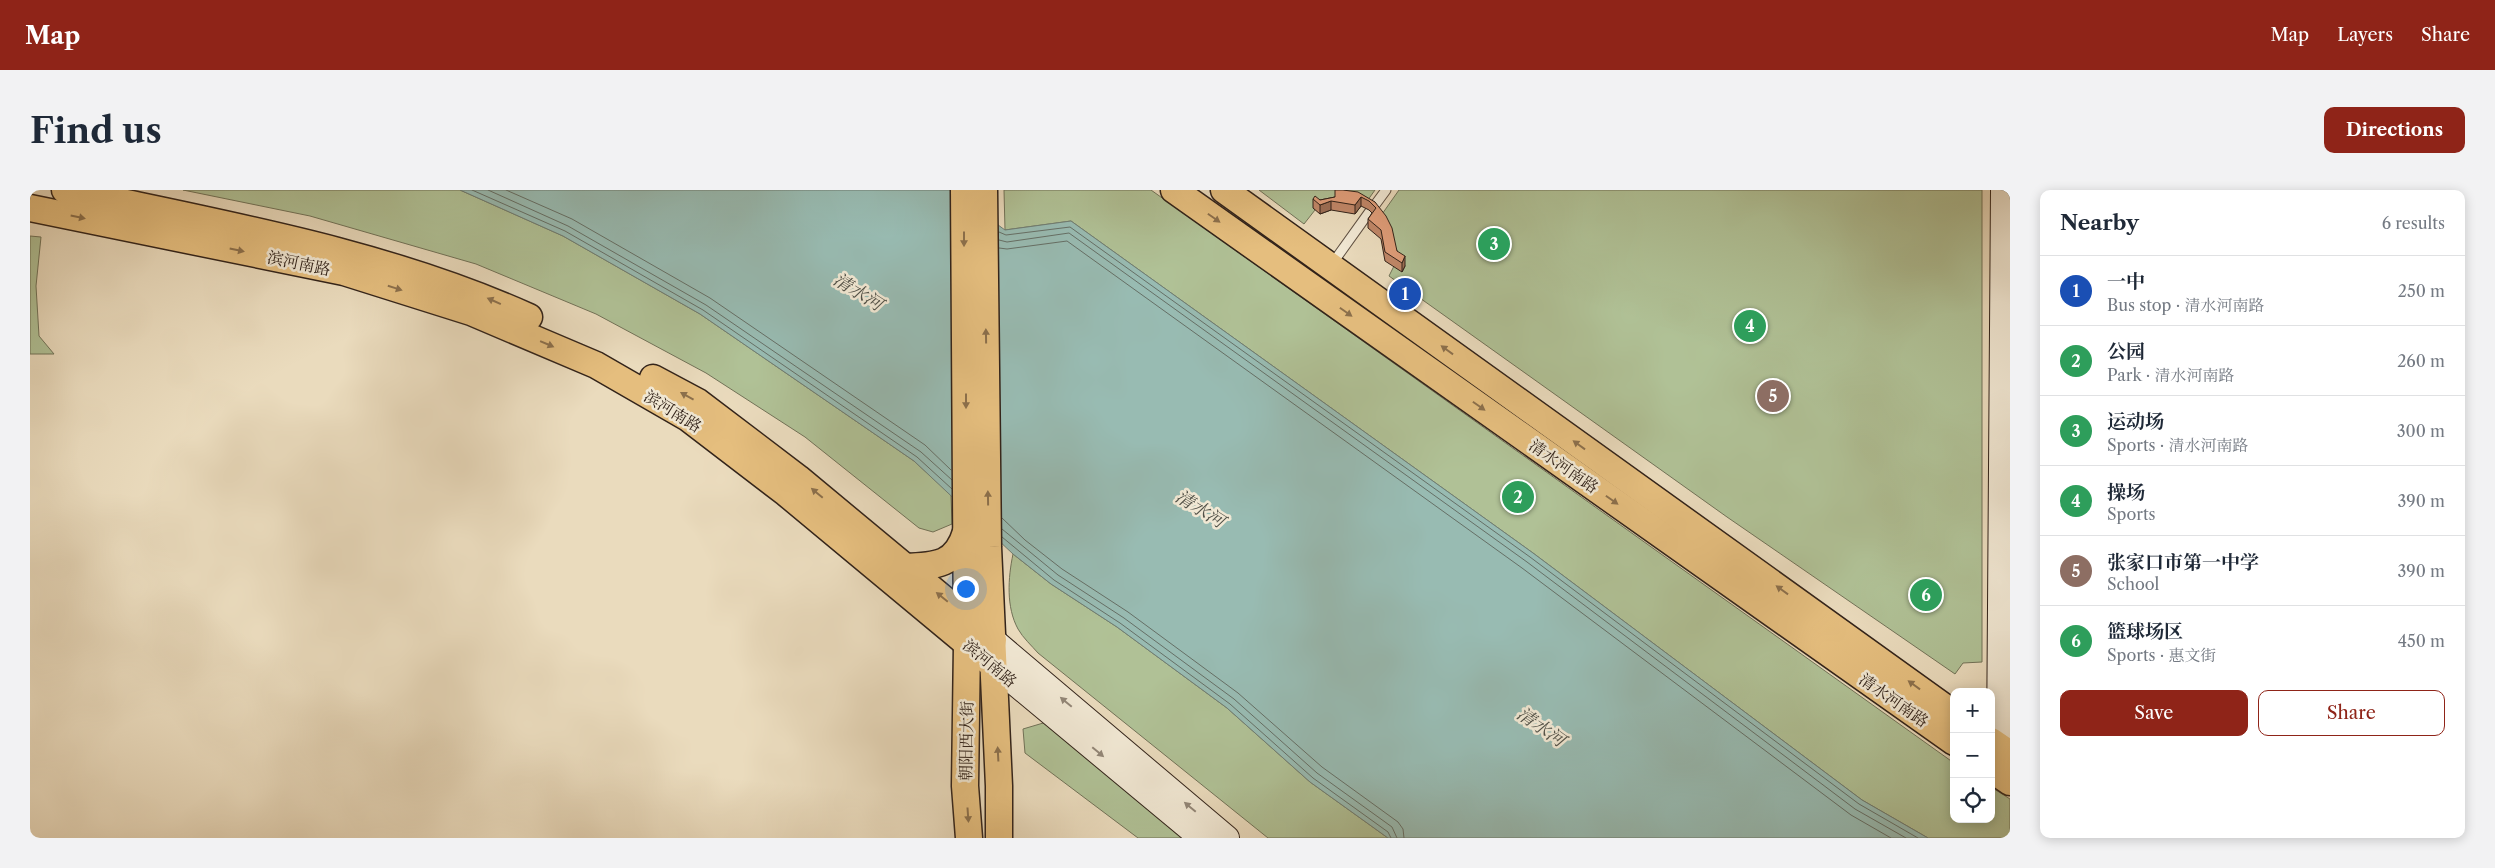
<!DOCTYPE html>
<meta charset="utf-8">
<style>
:root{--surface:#fff;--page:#f2f2f3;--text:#1f2937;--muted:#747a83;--line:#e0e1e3;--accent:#8f2418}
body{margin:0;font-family:"Libre Caslon Text","Noto Serif SC",serif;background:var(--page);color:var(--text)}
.controls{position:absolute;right:15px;bottom:15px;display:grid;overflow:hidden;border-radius:10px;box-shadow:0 2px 12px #0003}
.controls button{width:45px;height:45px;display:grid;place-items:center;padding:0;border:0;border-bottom:1px solid var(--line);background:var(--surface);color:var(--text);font:25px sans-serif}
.you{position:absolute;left:935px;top:398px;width:18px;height:18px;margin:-12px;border:4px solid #fff;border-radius:50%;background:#1a73e8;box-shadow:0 0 0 8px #1a73e833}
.badge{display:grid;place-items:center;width:32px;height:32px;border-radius:50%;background:var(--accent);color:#fff;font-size:16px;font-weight:700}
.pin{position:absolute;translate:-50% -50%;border:2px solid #fff;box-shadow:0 1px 5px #0006}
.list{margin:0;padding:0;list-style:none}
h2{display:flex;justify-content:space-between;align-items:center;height:65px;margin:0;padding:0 20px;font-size:21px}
h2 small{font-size:16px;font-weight:400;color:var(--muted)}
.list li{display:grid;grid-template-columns:32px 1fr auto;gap:15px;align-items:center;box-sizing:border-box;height:70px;padding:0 20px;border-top:1px solid var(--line)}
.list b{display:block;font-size:19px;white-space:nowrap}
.list p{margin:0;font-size:16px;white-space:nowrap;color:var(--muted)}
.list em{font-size:16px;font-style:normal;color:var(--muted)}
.actions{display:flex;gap:10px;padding:15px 20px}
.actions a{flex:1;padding:11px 0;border:1px solid var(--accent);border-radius:10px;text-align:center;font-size:18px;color:var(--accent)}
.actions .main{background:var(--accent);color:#fff}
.icon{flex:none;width:28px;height:28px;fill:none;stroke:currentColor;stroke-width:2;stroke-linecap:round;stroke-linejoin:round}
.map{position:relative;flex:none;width:1980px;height:648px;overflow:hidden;border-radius:10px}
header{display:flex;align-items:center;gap:30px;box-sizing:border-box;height:70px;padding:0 25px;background:var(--accent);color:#fff}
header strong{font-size:24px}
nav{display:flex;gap:28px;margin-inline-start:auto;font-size:18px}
.intro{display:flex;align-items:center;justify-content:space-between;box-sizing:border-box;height:120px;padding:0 30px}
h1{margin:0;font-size:35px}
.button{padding:12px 22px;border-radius:10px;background:var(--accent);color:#fff;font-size:18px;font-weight:700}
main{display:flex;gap:30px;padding:0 30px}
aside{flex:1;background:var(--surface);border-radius:10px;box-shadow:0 2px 12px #0003}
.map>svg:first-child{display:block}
</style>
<header>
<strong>Map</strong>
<nav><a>Map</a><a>Layers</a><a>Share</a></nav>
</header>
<div class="intro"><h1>Find us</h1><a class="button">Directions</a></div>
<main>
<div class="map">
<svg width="1980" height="648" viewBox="0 0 1980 648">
<rect width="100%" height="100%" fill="#eadbbd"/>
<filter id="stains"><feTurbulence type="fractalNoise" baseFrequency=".004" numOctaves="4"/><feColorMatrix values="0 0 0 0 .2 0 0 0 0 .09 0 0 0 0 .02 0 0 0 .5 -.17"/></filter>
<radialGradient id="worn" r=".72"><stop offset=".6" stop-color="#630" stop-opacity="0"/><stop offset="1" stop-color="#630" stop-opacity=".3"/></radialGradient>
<g fill="#b0c196" stroke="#717258">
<polygon points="153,0 430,0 533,46 670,124 884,271 921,305 922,334 903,342 889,338 775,247 676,183 566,124 446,74 280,26"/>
<polygon points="974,0 1121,0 1924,573 1924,629 1961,629 1961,597 1980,609 1980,648 1898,648 1832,610 1503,363 1041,31 975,40"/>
<polygon points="1229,0 1345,0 1335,14 1283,18 1285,20 1274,34"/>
<polygon points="1369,0 1952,0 1952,472 1933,473 1925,484 1697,327 1359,86 1367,70 1350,27"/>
<polygon points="0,46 11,47 6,96 9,146 24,164 0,164"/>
<path d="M983,364L1021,394L1087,437L1197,518L1280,592L1358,648H1238L1008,463C1002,456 993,448 988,439C976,417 978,388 983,364Z"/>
<polygon points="1020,531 1158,648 1108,648 995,563 993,539"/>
</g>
<polygon fill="#98bbb2" stroke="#6f7e75" points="430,0 920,0 975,40 1041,31 1503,363 1832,610 1898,648 1358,648 1280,592 1197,518 1087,437 1021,394 983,364 884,271 670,124 533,46"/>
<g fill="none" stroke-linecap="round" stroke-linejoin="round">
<g stroke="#656f66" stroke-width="1">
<polyline points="442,0 535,41 673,120 887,267 922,299"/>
<polyline points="458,0 538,36 676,115 891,262 922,290"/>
<polyline points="476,0 542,29 680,108 895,255 921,280"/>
<polyline points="969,42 976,45 1040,37 1500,367 1829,614 1888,648"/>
<polyline points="969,50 977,52 1039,43 1497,372 1825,619 1876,648"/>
<polyline points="969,58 977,59 1037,51 1492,378 1821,625 1861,648"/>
<polyline points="972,328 995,350 1032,379 1098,422 1208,503 1292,577 1368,632 1373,639 1374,648"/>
<polyline points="972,339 1028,385 1094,428 1204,509 1287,583 1362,637 1367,648"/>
<polyline points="972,347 1024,390 1090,433 1200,514 1283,588 1358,642 1361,648"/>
</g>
<defs>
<g id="service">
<polyline points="1342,19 1356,0"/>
<polyline points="1302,74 1340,21"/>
</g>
<g id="secondary">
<polyline points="963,450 1197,648"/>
<polyline points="963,475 1171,648"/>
<polyline points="1961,568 1969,556 1973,0"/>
</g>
<g id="primary">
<path d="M35,0C192,34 352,61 499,127"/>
<polyline points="934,0 937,454 935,596 939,648"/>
<polyline points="954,0 958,357 969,596 969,648"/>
<polyline points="1144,0 1924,552"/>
<polyline points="1194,0 1924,524"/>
<polyline points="0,18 314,82 441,122 566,175 658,228 756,303 963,475"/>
<polyline points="623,188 668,212 768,288 963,450"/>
<path d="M874,377C907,376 926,375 936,342"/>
<polyline points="1961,551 1980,564"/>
<polyline points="1961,579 1980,592"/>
</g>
</defs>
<use href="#service" stroke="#605143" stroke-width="11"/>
<use href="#secondary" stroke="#32231a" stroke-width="26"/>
<use href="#primary" stroke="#32231a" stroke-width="29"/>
<use href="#service" stroke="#f1e8d4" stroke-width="9"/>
<use href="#secondary" stroke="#f1e8d4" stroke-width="24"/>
<use href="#primary" stroke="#e5be7e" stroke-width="26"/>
</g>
<polygon fill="#c08768" stroke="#32231a" points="1313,0 1345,12 1367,61 1375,76 1372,82 1355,71 1351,49 1338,38 1338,29 1342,23 1339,20 1331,16 1325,24 1301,20 1290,24 1283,18 1283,9 1290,10 1305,7"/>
<g fill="#9c6e55" stroke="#32231a">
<polygon points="1331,7 1331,16 1325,24 1325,15"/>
<polygon points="1301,11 1301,20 1290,24 1290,15"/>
<polygon points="1375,66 1375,76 1372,82 1372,73"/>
</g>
<polygon fill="#df9d79" stroke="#32231a" points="1305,0 1313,0 1328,2 1345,12 1356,26 1362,38 1367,61 1375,66 1372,73 1355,62 1351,40 1338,29 1346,18 1339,11 1331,7 1325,15 1301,11 1290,15 1283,9 1285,6 1290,10 1305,7"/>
<defs><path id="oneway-solid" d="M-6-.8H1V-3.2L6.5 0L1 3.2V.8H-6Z" transform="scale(1.25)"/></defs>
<g fill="#8c704c">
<use href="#oneway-solid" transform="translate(48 27) rotate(12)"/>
<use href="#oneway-solid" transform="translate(1184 28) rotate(35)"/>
<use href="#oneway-solid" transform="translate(934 49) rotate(90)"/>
<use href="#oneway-solid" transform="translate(207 60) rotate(12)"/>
<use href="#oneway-solid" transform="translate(365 98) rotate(17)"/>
<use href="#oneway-solid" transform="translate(464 111) rotate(-156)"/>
<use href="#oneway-solid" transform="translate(1316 122) rotate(35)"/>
<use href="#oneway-solid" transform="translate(956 146) rotate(-91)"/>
<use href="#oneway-solid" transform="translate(517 154) rotate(23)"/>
<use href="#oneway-solid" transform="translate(1417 160) rotate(-144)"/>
<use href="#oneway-solid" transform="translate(657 206) rotate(-151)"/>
<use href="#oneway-solid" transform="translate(936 211) rotate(90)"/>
<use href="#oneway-solid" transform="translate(1449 216) rotate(35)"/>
<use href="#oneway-solid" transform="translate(1549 255) rotate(-144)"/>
<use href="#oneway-solid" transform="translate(787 303) rotate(-140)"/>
<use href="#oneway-solid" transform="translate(958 308) rotate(-91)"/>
<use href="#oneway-solid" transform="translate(1582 310) rotate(35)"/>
<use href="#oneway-solid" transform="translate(1752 400) rotate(-144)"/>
<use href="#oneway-solid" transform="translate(912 407) rotate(-141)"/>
<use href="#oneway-solid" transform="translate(1884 495) rotate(-144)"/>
<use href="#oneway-solid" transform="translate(968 564) rotate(-93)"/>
<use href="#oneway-solid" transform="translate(938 625) rotate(86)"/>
</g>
<g fill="#928677">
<use href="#oneway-solid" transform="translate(1036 512) rotate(-140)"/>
<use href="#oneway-solid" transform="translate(1068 562) rotate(40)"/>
<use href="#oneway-solid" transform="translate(1160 617) rotate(-140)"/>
</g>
<g text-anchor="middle" stroke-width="5" stroke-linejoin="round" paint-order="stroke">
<g font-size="16" fill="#32231a" stroke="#f1e8d4">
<text transform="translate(269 73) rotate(12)" y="6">滨河南路</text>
<text transform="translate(643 221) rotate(32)" y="6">滨河南路</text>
<text transform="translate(1534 276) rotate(35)" y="6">清水河南路</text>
<text transform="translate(960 473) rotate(40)" y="6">滨河南路</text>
<text transform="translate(1864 510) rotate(35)" y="6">清水河南路</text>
<text transform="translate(936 551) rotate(-89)" y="6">朝阳西大街</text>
</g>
<g font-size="18" font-style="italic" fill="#515148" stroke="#f1e8d4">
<text transform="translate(828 102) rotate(32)" y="6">清水河</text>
<text transform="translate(1170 319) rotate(32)" y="6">清水河</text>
<text transform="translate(1511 537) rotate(35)" y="6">清水河</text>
</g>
</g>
<rect width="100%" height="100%" filter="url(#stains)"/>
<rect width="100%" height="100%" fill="url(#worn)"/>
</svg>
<div class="controls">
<button>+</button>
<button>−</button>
<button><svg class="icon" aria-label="locate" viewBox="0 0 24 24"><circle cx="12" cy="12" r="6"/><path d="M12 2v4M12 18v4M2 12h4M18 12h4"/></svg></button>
</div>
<div class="you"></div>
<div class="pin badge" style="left:1375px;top:104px;background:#1a4fb4">1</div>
<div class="pin badge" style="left:1488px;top:307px;background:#2e9e5b">2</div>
<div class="pin badge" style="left:1464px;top:54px;background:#2e9e5b">3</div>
<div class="pin badge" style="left:1720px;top:136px;background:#2e9e5b">4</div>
<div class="pin badge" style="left:1743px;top:206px;background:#8d6e63">5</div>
<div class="pin badge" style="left:1896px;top:405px;background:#2e9e5b">6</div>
</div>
<aside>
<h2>Nearby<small>6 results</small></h2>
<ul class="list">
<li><span class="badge" style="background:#1a4fb4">1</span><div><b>一中</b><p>Bus stop · 清水河南路</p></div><em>250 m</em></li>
<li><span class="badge" style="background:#2e9e5b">2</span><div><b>公园</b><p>Park · 清水河南路</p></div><em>260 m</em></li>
<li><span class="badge" style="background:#2e9e5b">3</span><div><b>运动场</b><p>Sports · 清水河南路</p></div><em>300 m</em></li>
<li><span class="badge" style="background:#2e9e5b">4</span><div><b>操场</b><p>Sports</p></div><em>390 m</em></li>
<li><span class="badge" style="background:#8d6e63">5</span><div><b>张家口市第一中学</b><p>School</p></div><em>390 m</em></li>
<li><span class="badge" style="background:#2e9e5b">6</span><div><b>篮球场区</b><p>Sports · 惠文街</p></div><em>450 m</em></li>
</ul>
<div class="actions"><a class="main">Save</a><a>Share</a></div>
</aside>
</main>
